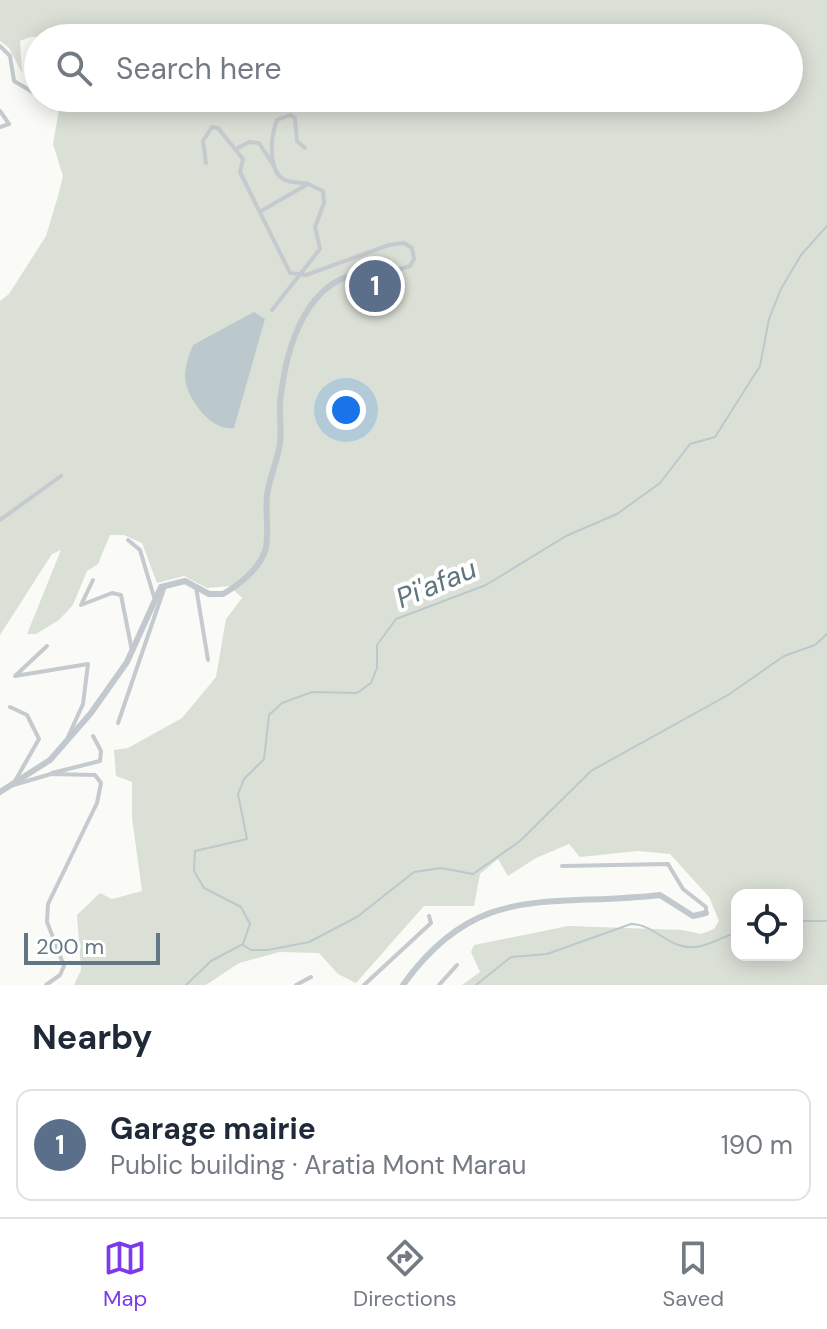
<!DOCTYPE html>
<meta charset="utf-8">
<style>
:root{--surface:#fff;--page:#f6f6f7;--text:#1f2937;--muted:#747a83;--line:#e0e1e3;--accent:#7c3aed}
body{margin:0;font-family:"DM Sans",sans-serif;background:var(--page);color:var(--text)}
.controls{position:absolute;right:24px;bottom:24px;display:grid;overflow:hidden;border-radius:16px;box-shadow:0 4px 20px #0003}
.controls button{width:72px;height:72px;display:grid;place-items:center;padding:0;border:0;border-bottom:2px solid var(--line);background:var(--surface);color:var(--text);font:40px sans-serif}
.scale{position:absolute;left:24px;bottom:20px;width:136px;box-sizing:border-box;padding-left:8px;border:4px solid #637684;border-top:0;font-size:22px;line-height:28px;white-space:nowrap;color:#637684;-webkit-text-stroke:6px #fff;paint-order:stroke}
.you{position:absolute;left:346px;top:410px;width:28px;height:28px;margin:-20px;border:6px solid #fff;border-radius:50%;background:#1a73e8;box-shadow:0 0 0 12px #1a73e833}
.badge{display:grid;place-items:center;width:52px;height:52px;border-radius:50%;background:var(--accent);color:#fff;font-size:26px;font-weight:700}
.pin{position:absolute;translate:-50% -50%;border:4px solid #fff;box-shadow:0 2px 8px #0006}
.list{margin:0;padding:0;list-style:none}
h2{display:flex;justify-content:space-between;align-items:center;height:104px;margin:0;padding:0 32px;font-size:34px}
h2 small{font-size:26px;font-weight:400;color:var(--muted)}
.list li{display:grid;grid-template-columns:52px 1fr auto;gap:24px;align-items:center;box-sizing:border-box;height:112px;margin:0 16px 16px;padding:0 16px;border:2px solid var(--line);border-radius:16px}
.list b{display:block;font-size:30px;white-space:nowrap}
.list p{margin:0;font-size:26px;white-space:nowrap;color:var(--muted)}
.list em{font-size:26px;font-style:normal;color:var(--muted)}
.icon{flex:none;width:44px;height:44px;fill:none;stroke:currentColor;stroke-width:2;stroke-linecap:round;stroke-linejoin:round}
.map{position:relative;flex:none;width:827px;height:985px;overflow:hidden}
.search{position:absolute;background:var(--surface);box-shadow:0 4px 20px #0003;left:24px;right:24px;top:24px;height:88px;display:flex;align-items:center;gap:20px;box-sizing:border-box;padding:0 28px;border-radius:44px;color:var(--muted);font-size:30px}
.sheet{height:232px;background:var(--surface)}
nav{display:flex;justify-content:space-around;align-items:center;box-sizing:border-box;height:112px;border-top:2px solid var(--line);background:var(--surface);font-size:22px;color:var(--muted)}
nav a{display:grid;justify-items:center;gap:4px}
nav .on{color:var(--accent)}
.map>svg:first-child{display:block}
</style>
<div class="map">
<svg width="827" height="985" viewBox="0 0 827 985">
<rect width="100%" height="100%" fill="#fafaf7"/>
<path fill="#dae0d6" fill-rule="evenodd" d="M0,0H827V985H462L480,972L471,952L474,945L568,926L682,930L701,934L714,929L719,921L709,897L670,854L638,851L580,857L569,844L536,858L508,876L498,859L480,874L474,906H424L356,983L338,974L319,953L280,952L239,963L206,985H74L81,970L77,915L100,893L112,899L142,891L132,818V782L116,776L114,750L128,748L182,718L216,677L226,619L242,598L230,586L207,588L184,576L157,583L142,543L124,535H110L98,564L87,571L73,605L59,620L36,634H27L61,550L52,554L0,635V301L9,294L46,236L58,196L63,176L53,144L61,98H789V38L30,37L20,41L22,73L9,48L0,41ZM737,895H797V955H737Z"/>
<path fill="#bbc9cc" d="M254,312L265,319L234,428C211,432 186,398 185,377C185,366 189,355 193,345Z"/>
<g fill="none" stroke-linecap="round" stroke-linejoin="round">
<g stroke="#bbc9cc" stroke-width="2">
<polyline points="797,921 827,921"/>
<polyline points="243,945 251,950 268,950 309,942 357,917 414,872 441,868 473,874 520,841 591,771 728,695 784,656 815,645 827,634"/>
<polyline points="186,985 211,961 243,944 250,924 241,907 204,888 194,871 195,851 247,839 238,794 244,779 264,759 269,715 282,703 312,692 357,693 371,683 377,668 377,645 396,619 486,585 566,536 617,514 660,483 690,444 715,437 760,366 769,319 781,289 801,255 827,226"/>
<path d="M476,985L511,957L547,954L631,924C655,924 669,950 695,947C710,946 722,936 737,933"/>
</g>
<g stroke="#c5cace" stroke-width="4">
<polyline points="0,46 10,56 14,81 36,94"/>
<polyline points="0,111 9,124 0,127"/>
<path d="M305,148L297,141L295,118L290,115L277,120C271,135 266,175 288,181C294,183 302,182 308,184"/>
<polyline points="236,149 249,142 259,143 274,166"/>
<polyline points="206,163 203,141 212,127 218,128 243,159 240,172 290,273 306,275 389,245 404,243 412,248 414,259 410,266 388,273"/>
<polyline points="261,211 308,184 323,191 324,203 315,227 320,249 272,310"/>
<polyline points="0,520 61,476"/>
<polyline points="128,540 140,550 154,597"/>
<polyline points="93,580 81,605 112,593 121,595 132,651"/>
<polyline points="196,587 208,660"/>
<polyline points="47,646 15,676 88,664 83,704 68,737"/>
<polyline points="10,707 27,715 39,739 15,781"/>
<polyline points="118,723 165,586"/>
<polyline points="52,773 100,761 101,751 93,736"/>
<polyline points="10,786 51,774 95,775 101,783 97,803 48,904 47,922 64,966 60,975 46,985"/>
<polyline points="562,866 668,864 683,889 706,907 706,913"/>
<polyline points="296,985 311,977"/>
<polyline points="364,985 431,923 429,916"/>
<polyline points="439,985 457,965"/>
</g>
<g stroke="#c2c9ce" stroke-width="6">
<path d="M0,792L50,760L91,713L127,662L161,587L185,581L209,594H223C239,585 259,569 265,551C270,535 265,513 267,496C269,477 278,461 280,443C282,426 278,410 281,394C289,333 314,263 388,273"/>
<path d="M403,985C478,880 549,908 660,895L693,916L706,913"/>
</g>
</g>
<g text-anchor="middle" stroke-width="8" stroke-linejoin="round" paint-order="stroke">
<g font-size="28" font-style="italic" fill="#5e767d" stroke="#fff">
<text transform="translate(436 583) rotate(-23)" y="10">Pi'afau</text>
</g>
</g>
</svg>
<div class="controls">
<button><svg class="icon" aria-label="locate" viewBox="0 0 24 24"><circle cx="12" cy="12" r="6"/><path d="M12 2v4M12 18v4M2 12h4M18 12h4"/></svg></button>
</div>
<div class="scale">200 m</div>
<div class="you"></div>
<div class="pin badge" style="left:375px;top:286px;background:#5c6f8a">1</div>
<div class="search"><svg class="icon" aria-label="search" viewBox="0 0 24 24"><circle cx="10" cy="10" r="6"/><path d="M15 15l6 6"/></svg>Search here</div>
</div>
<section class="sheet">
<h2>Nearby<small></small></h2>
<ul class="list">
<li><span class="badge" style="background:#5c6f8a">1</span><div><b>Garage mairie</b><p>Public building · Aratia Mont Marau</p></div><em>190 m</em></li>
</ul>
</section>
<nav>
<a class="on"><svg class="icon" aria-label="map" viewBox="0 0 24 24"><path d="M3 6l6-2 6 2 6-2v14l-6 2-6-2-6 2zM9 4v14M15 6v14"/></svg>Map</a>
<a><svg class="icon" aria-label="directions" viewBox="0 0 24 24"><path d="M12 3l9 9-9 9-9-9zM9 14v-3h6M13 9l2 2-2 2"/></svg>Directions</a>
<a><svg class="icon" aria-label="saved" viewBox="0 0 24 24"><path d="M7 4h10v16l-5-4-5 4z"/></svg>Saved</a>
</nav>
